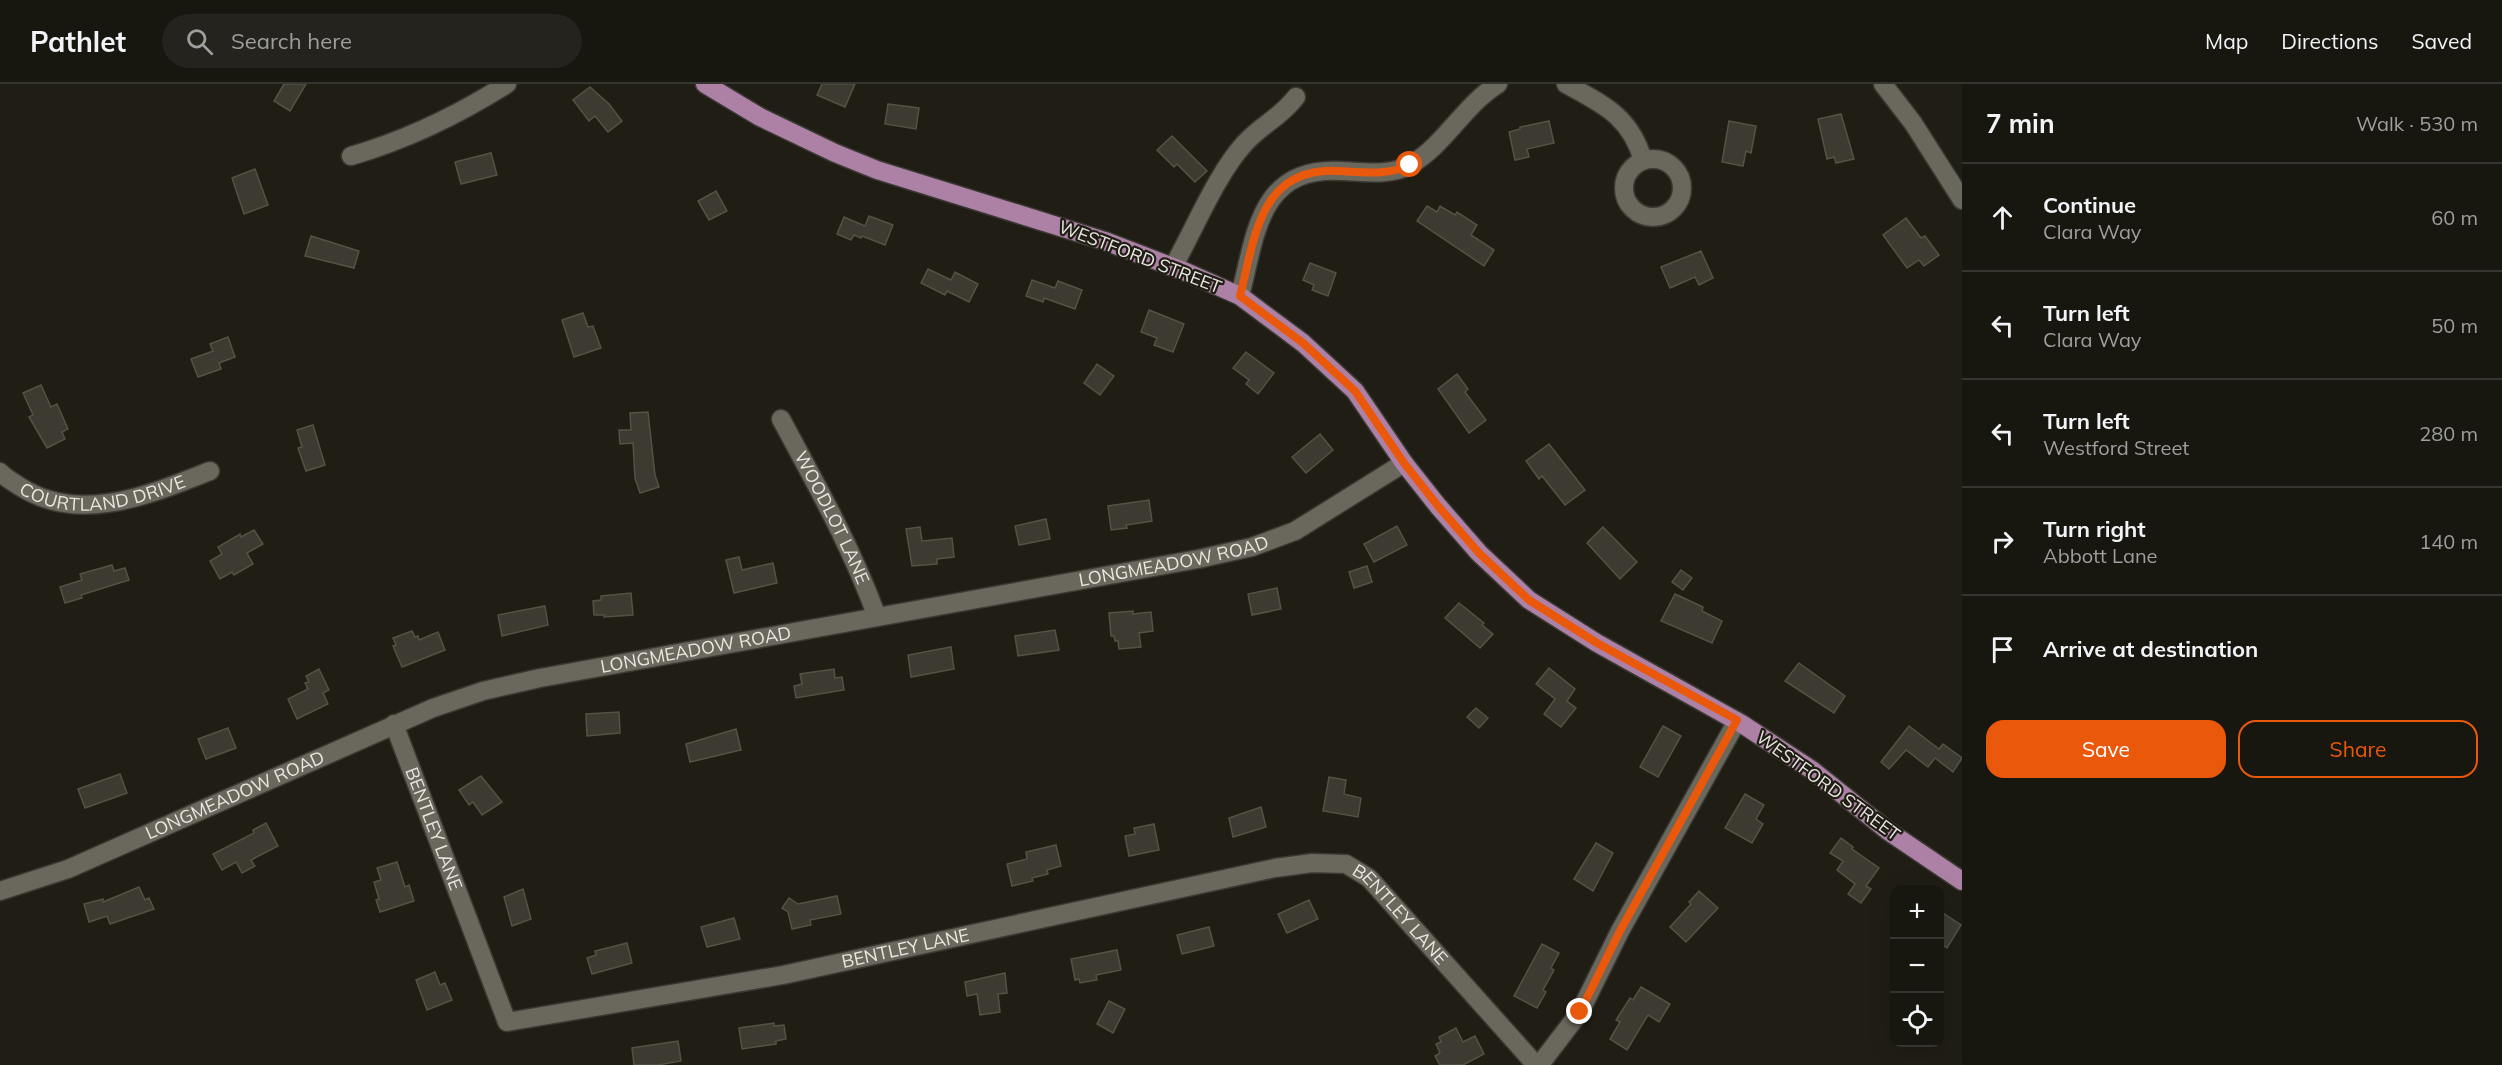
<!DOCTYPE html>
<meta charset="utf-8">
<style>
:root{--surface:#17160f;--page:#24231d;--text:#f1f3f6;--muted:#9e9f9e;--line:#36352f;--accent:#ea580c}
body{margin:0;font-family:Mulish,sans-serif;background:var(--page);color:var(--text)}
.controls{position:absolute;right:18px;bottom:18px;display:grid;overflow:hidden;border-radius:12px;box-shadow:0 6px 24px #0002}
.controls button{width:54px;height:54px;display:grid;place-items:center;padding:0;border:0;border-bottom:2px solid var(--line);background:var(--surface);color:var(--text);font:30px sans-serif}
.stop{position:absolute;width:18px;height:18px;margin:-14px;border:4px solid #ea580c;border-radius:50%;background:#fff}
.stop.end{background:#ea580c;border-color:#fff;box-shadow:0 2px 6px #0008}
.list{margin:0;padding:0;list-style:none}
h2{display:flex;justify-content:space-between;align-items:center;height:78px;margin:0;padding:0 24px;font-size:26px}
h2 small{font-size:20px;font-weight:400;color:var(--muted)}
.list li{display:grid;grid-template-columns:39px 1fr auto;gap:18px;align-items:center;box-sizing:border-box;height:108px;padding:0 24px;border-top:2px solid var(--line)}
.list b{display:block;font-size:22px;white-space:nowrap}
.list p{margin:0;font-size:20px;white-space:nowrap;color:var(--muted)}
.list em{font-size:20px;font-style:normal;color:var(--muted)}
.actions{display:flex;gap:12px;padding:18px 24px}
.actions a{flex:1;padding:14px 0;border:2px solid var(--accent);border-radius:18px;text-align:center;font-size:21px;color:var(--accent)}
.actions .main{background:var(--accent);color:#fff}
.icon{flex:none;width:33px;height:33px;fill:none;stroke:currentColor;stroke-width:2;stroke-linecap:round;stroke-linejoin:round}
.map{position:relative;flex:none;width:1962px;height:981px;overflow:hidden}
header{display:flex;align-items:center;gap:36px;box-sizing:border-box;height:84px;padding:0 30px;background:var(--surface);border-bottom:2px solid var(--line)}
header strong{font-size:28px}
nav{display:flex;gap:33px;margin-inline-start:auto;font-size:21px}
.search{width:420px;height:54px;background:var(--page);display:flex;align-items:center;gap:15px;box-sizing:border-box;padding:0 21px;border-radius:33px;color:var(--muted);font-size:22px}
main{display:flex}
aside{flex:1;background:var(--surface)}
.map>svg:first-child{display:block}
</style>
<header>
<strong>Pathlet</strong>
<div class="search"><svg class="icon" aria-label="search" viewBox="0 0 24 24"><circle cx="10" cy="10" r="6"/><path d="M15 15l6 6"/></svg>Search here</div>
<nav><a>Map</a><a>Directions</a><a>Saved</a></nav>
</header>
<main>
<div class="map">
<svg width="1962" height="981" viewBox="0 0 1962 981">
<rect width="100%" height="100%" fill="#1f1d14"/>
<g fill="#3d3b31" stroke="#545147" stroke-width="1.5">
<polygon points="284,0 306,0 290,27 274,17"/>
<polygon points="822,0 855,0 845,23 817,11"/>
<polygon points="590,3 609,20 622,37 608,48 595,32 589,37 573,16"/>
<polygon points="888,20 919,24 916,45 885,40"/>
<polygon points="1841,30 1854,75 1836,79 1834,73 1827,75 1818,35"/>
<polygon points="1549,37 1554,59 1527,65 1529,73 1515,76 1509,48 1520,45 1520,43"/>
<polygon points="1729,37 1756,42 1751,69 1746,67 1743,82 1722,78"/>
<polygon points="1172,52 1207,87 1195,98 1177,80 1174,83 1157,66"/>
<polygon points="491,69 497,91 461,100 455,78"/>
<polygon points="255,85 268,121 244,130 232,94"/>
<polygon points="716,107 727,127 709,136 698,117"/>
<polygon points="1427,122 1437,128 1440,122 1455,131 1457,128 1477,141 1471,151 1494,166 1484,182 1417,137"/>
<polygon points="869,132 893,141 885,161 862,152 861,154 854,151 851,156 837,150 844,133 865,142"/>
<polygon points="1906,134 1921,154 1925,152 1939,171 1924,182 1919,176 1907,184 1883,151"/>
<polygon points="311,152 359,167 354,184 305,172"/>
<polygon points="1701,167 1713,194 1699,201 1695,193 1670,204 1661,183"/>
<polygon points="1310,179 1336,189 1328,212 1312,206 1314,201 1303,196"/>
<polygon points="928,185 951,196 955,188 978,200 969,218 947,207 945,211 921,199"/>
<polygon points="1032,196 1055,204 1058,197 1082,206 1075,225 1044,214 1043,218 1026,212"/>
<polygon points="1149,226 1184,240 1173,268 1154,261 1157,254 1141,248"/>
<polygon points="583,229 588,243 593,242 601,264 574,273 562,236"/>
<polygon points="228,253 235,273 219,279 221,285 198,293 191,275 213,267 210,260"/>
<polygon points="1246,268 1274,289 1258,310 1246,300 1249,296 1233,284"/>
<polygon points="1097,280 1114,292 1100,311 1084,299"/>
<polygon points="1457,290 1468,305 1465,308 1486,336 1469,349 1438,305"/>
<polygon points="41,301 51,323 57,320 68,345 62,348 65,355 47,364 29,333 33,331 23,309"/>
<polygon points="648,328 655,391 659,403 640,409 635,394 633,359 620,360 619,346 631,346 630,329"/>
<polygon points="313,341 325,381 306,387 298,364 302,363 297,346"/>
<polygon points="1320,350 1333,366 1306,389 1292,373"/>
<polygon points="1549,360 1585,406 1565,421 1542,392 1539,395 1526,377"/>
<polygon points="1149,416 1152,437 1126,441 1127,444 1111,446 1108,422"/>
<polygon points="1046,435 1050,455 1019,461 1015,442"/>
<polygon points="1397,442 1407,461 1374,478 1364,460"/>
<polygon points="920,443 922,457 952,454 954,473 937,475 937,480 912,482 906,445"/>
<polygon points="1603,443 1637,478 1620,495 1587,459"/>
<polygon points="254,446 263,460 247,469 253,480 234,491 232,488 220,495 210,477 222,470 218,463 240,450 241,453"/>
<polygon points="739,473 742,486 773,479 777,499 734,509 726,476"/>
<polygon points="112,481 114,487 125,484 129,496 81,511 82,514 65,519 60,503 82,496 80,490"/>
<polygon points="1367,482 1372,498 1354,504 1349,488"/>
<polygon points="1681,486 1692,494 1683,506 1672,498"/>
<polygon points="1277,504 1281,525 1252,531 1248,510"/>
<polygon points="631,509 633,531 604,533 604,531 594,531 593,517 601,516 601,512"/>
<polygon points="1675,510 1703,523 1702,527 1722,537 1712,559 1661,537"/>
<polygon points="1459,519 1484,539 1482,541 1493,550 1480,564 1445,534"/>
<polygon points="545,522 548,541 502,552 498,531"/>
<polygon points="1133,527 1133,530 1151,528 1153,547 1139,549 1141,563 1119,565 1118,557 1115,557 1114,552 1111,552 1109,529"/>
<polygon points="1055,546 1059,566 1018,572 1015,552"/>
<polygon points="412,547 415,553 418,552 419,556 438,548 445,566 402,583 393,562 396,561 393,554"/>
<polygon points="951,563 954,585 911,593 908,571"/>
<polygon points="1799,579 1845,612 1834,629 1785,597"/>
<polygon points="1549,584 1575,605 1567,617 1576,624 1561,643 1544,630 1555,615 1536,600"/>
<polygon points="319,585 329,606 323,609 328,620 297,635 288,615 308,605 305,599 309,598 306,592"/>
<polygon points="834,585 835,594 842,593 844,606 796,614 794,602 802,600 800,590"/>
<polygon points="1476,624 1488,634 1479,644 1467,633"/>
<polygon points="619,628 620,649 587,652 586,630"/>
<polygon points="1663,642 1681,652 1658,693 1640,683"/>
<polygon points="1909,642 1939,665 1943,660 1962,674 1953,688 1935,674 1928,683 1906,666 1889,685 1881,678"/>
<polygon points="228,644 236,664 206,675 198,655"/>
<polygon points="736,645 741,666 690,678 686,660"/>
<polygon points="120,690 127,709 85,724 78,705"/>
<polygon points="481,692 502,718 482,731 473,718 469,721 459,706"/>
<polygon points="1329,693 1346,696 1344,710 1361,714 1358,733 1323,727"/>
<polygon points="1745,710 1764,721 1756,735 1763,740 1752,759 1725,744"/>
<polygon points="1261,723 1266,743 1233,753 1229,734"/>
<polygon points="266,739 278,762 251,776 255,782 242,789 236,778 222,786 213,770 254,749 253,746"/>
<polygon points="1154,740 1159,766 1129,772 1125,752 1135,750 1134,744"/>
<polygon points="1841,754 1853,763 1852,765 1879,784 1866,802 1871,805 1861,819 1848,810 1855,800 1837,786 1843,777 1830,769"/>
<polygon points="1596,759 1613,769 1593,807 1574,795"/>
<polygon points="1056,761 1061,782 1047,786 1048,790 1032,794 1033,797 1012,802 1007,780 1027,775 1026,768"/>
<polygon points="397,778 405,803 409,801 414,817 380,828 376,816 379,815 374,798 381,796 377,784"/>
<polygon points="139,803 145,816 149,814 154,825 110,840 107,832 89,838 84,820 103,815 103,818"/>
<polygon points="523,805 531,835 512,842 504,813"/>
<polygon points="1699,807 1718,824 1686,858 1670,843 1691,820 1689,818"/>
<polygon points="837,812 841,830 810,836 811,841 792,845 788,828 782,824 789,814 798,820"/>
<polygon points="1309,816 1318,835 1287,849 1278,830"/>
<polygon points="1940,827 1961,841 1947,864 1940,859"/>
<polygon points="734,834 740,855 707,863 701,843"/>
<polygon points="1209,843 1214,862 1182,870 1177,851"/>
<polygon points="627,859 632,879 592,890 587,874 596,871 595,867"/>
<polygon points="1542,860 1559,869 1551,884 1554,886 1543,906 1546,908 1537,924 1514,912"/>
<polygon points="1117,866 1121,886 1096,891 1097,896 1080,899 1079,895 1075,896 1071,875"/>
<polygon points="435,888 440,901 445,899 452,916 427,926 416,896"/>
<polygon points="1005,889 1007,909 998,910 1000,928 980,931 977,910 967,912 965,898"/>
<polygon points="1641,903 1670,920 1659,938 1648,931 1627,966 1610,955 1620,938 1616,936 1630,914 1633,916"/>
<polygon points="1109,917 1125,925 1113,949 1097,940"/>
<polygon points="774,939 774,942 784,941 786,955 776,957 776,960 742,965 739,944"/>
<polygon points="1456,944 1463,958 1475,952 1484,970 1463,981 1440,981 1435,972 1440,969 1436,960 1441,958 1439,953"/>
<polygon points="678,957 681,977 658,981 634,981 632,964"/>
</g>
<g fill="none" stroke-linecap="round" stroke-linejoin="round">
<defs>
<g id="minor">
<path d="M1566,0C1604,21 1630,32 1643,76"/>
<polyline points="1883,0 1913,39 1962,116"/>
<path d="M351,72C406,56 458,31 507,0"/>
<circle cx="1653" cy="104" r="29"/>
<path d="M1173,183C1194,146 1217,89 1245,59C1261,41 1280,34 1296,13"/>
<path d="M1240,212C1256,150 1259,81 1343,87C1365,88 1390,92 1410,81C1445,61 1464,21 1498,0"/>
<path id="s1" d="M781,335C816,400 852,464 877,533"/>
<path id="s2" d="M0,388C5,394 12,397 19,402C79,441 149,411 210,387"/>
<path id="s3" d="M394,640L507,938L783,891L1275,784L1312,779L1346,780L1369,794L1536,981"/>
<path id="s4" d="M0,807L68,785L433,624L483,607L540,594L1198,475L1252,463L1295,447L1404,379"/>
<polyline points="1537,981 1544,975 1580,928 1620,847 1737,637"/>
</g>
<polyline id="major" points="705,0 760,33 835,69 877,86 1105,157 1186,188 1240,212 1303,259 1355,307 1404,379 1438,422 1479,469 1529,516 1597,559 1742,640 1812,686 1888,747 1962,797"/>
</defs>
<use href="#minor" stroke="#3a3833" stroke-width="21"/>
<use href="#major" stroke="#3a3833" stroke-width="21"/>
<use href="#minor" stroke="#6a675d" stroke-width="18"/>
<use href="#major" stroke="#ad81a6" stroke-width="18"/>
</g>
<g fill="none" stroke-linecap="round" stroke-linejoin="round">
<path stroke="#ea580c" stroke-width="8" d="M1410,81C1387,92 1363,88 1338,87C1259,83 1255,154 1240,212L1303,259L1355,307L1404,379L1438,422L1479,469L1529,516L1597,559L1737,636L1620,847L1580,928"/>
</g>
<g text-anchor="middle" stroke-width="4.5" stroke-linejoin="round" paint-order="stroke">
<g font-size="18" fill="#e9e7e1" stroke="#1f1d14">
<text transform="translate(1140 173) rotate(21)" y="6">WESTFORD STREET</text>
<text dy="6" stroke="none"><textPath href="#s2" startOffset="111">COURTLAND DRIVE</textPath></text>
<text dy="6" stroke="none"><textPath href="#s1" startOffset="111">WOODLOT LANE</textPath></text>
<text dy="6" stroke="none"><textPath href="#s4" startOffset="1226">LONGMEADOW ROAD</textPath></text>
<text dy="6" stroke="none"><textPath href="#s4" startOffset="740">LONGMEADOW ROAD</textPath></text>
<text transform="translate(1828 702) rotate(36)" y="6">WESTFORD STREET</text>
<text dy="6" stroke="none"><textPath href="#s4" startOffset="254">LONGMEADOW ROAD</textPath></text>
<text dy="6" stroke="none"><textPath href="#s3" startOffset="112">BENTLEY LANE</textPath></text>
<text dy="6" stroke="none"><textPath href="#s3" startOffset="1248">BENTLEY LANE</textPath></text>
<text dy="6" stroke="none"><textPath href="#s3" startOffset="724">BENTLEY LANE</textPath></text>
</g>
</g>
</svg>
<div class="controls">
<button>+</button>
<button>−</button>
<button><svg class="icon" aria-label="locate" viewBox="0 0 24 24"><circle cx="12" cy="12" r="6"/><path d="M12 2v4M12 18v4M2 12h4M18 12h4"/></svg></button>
</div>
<div class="stop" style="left:1410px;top:81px"></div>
<div class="stop end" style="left:1580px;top:928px"></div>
</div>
<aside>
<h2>7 min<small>Walk · 530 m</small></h2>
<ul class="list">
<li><svg class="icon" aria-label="ahead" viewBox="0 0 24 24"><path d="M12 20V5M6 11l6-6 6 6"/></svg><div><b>Continue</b><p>Clara Way</p></div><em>60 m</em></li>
<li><svg class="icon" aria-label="left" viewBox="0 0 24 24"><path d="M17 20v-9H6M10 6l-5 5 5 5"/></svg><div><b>Turn left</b><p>Clara Way</p></div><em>50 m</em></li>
<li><svg class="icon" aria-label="left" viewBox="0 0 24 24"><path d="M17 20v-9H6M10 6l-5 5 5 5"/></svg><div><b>Turn left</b><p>Westford Street</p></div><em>280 m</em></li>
<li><svg class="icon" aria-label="right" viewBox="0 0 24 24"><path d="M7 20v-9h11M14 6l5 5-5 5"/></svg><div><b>Turn right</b><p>Abbott Lane</p></div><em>140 m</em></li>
<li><svg class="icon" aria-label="arrive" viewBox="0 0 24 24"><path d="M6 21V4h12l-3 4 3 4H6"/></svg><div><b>Arrive at destination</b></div></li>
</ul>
<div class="actions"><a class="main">Save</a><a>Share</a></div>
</aside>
</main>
